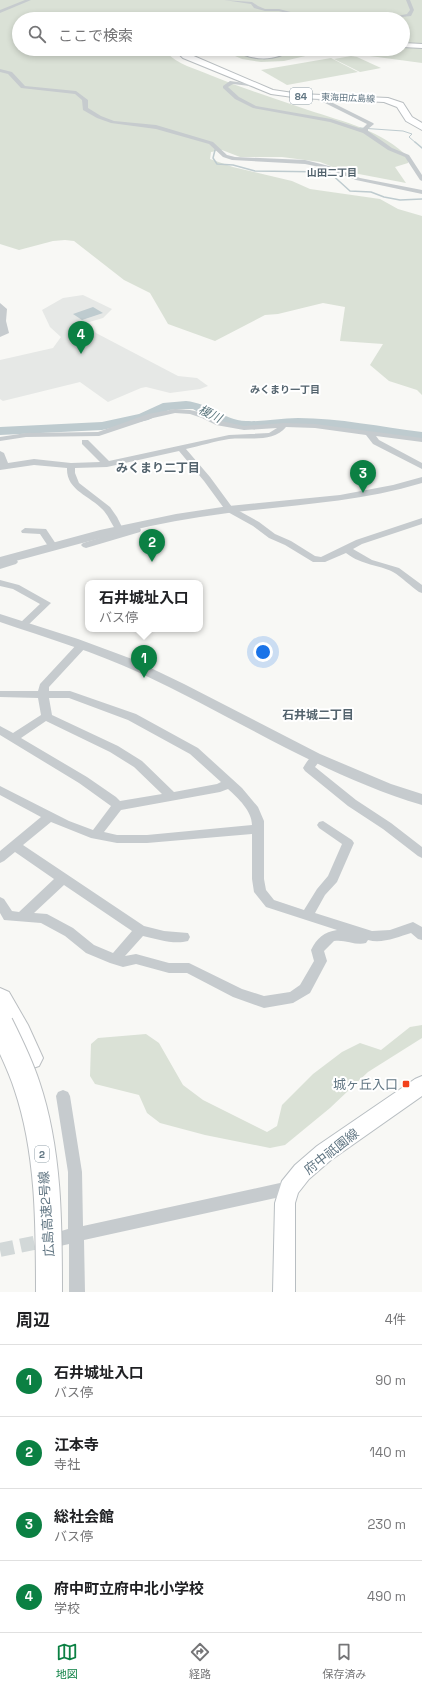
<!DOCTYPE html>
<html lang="ja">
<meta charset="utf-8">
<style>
:root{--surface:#fff;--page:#f6f6f6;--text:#202124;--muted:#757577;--line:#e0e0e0;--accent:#0b8043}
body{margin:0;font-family:"Space Grotesk","Noto Sans JP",sans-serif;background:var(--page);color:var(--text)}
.you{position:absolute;left:263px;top:652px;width:14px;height:14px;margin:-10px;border:3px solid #fff;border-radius:50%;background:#1a73e8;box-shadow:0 0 0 6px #1a73e833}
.badge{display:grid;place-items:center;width:26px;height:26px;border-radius:50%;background:var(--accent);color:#fff;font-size:13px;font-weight:700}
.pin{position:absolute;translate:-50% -33px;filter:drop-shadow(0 1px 2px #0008)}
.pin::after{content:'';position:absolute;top:21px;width:14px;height:12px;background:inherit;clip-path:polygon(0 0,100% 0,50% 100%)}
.popup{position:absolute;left:85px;top:580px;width:118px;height:52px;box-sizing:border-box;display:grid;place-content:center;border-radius:8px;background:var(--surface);filter:drop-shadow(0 1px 3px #0005);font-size:13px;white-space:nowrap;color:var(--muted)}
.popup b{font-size:15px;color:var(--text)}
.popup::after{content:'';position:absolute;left:50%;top:100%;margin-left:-8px;border:8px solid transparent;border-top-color:var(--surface)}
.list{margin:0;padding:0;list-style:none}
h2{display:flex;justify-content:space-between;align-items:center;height:52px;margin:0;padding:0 16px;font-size:17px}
h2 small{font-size:13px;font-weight:400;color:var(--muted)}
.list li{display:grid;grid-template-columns:26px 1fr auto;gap:12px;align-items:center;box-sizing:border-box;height:72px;padding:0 16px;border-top:1px solid var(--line)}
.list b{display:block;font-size:15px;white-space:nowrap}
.list p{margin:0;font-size:13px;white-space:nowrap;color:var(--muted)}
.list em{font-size:13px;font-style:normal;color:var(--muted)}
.icon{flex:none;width:22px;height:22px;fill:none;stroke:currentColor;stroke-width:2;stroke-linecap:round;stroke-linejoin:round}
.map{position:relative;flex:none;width:422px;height:1292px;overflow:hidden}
.search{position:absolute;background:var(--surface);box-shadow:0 2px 6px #0003;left:12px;right:12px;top:12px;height:44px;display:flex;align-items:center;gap:10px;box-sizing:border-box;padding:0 14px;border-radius:22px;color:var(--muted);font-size:15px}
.sheet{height:340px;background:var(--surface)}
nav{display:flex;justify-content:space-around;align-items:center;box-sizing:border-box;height:56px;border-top:1px solid var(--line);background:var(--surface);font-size:11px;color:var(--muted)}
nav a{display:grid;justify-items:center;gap:2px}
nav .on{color:var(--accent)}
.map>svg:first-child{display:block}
</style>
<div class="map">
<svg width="422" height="1292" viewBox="0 0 422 1292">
<rect width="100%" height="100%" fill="#f8f8f5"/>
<polygon fill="#e6e8e6" points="83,295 112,309 103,318 86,323 96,333 178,376 197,378 208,386 200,389 170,393 146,387 141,388 108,402 80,382 3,401 0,399 0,360 53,348 61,337 50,327 42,310 63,298"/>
<g fill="#dae1d6">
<path d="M0,0H422V63L355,54H314L284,61L261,62L242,59L219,49H403V19H19V49H172L167,53C177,64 196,69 210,75C242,88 275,99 308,110C344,122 382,130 409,158L408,163L395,167L406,183L343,171L320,162L282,157H240L222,150L211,152L210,159L233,167L292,181L310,189L380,199L398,209L422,216V395L417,390L389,381L370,365L383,344L340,341L345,307L323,303L278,314L265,315L215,341L168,324L150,293L124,280L74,241L65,240L53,241L19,250L0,244Z"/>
<polygon points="351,56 357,57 381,68 360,72 334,59"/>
<polygon points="331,58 358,72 287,85 261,70"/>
<polygon points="422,1025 422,1038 368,1072 330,1108 285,1145 270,1148 205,1135 160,1123 147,1113 139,1095 95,1084 90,1076 91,1044 98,1038 146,1034 159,1043 183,1085 203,1100 267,1132 277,1126 282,1105 313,1074 342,1052 360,1043 381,1050 410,1027"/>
</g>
<polygon fill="#becbcf" points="93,307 103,313 82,320 73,314"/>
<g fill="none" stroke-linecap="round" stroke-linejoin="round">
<polyline stroke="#becbcf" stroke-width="1" points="360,128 403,131 412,134 409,137 416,143"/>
<g stroke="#becbcf" stroke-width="1.5">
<polyline points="415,142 422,148"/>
<polyline points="215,150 213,158 217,164 233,165 255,171 329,172 350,191 371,192 384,197 400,200 422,199"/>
</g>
<path fill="#becbcf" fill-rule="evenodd" d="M186,401C209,403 223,420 246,421C263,422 280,418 298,418C339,418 381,427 422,432V440L319,427L297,426L246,429L220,425L193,409H186L169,410L148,420L102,430L0,435V427L102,422L139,414L163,403Z"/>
<polyline stroke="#d2d8d8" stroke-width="14" stroke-dasharray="14 7" stroke-linecap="butt" points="0,1250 48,1240"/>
<defs>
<polygon id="secondary" points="422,1076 422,1096 331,1160 309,1179 298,1193 295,1203 295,1292 273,1292 275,1203 282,1181 295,1165 317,1146 415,1079"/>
<g id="primary">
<polygon points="403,43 422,44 422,48 403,47"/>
<polygon points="178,49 186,49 184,51 189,54 273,90 300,94 388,98 403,103 412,117 422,123 422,130 406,121 397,107 384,102 300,98 271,94 183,58 176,51"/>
<path d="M235,49C246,49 254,53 265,53C274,53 281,49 291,49C278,62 248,61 235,49Z"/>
</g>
<polygon id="motorway" points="0,988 9,992 28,1025 43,1058 39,1066 30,1069 21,1066 0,1023"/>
</defs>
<use href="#secondary" stroke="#b8bec2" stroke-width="2"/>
<use href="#primary" stroke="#b9bec1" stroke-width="2"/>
<use href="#motorway" stroke="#babec1" stroke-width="2"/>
<g fill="#c6cbce" fill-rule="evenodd">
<polygon points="25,0 31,0 0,13 0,10"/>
<polygon points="224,0 252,2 258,6 265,9 279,9 306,16 321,14 333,19 327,19 321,16 306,18 279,11 265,11 254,8 251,4"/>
<polygon points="406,0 410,0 414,10 411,16 382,19 407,14 410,10"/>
<polygon points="0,69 12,72 25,86 76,91 88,100 88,108 101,116 114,121 156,125 213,142 227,155 235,157 305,160 329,166 360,178 422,190 422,194 356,180 325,168 305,164 232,160 223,157 209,144 156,129 111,123 97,118 83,110 82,100 75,94 21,88 8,74 0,72"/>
<polygon points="230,81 252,84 252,85 250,86 233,84 228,87 239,97 256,106 331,119 362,129 367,124 323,102 309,97 309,95 311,94 327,100 373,123 374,124 368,129 368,131 392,148 409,155 422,175 422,181 420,180 405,157 388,150 363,133 330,122 253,108 235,99 223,88 223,86"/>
<polygon points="0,303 7,309 6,321 9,333 0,337"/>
<path d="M175,409L190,410L208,414L221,421L244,426L284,423L315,424L422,438V442L376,436L379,440L422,463V469L373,444L366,435L315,428L286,427C273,443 248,437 229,439C215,441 200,446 186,449L210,477L232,507L259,522L275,534L291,541L315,556L321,557L356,540L422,518V524L362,544L353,549L372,560L399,568L422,585V593L419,592C410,586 402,577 393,572C378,564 363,566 346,553L325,562H313L285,545L269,538L253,526L226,511L204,481L179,451L107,467L75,468V473L79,483L110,507L117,517L124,531L132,529L131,526L135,523L138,524L141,530L140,532L86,548L83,547L81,545L83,543L119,532H117C112,525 109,517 104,511C91,496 66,491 67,468L34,465L0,470V451L4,453L8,463L34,459L71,463L100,462L82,444V440H88L109,461L229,435L269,433L277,428L244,430L216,425L202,418L190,414L175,413L153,418L99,436L26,437L0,441V437L26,433L98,432L148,414Z"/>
<polygon points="25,528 46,529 58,547 56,549 50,549 40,534 22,533 21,531"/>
<polygon points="11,555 14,556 18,562 16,564 0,569 0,563 8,561 6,558"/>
<polygon points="0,580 19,585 51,603 26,627 20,627 18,625 20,623 40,604 13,589 0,586"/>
<path d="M82,642L87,645L86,647L49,687V691H70L136,714L198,748L242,788L258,807L264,821V879L266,890L274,900L304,910L317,889L328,876L342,844L319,828L317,825L319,822L323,821L352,840L354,843L337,882L325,895L315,913L372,931L390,930L413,922L422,927V940L418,939L411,933C398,937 382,944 368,940L366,943C356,946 345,939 334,941L324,951L327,961L310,993L293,1003L264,1008L233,997L187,973H169L136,964L123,967L110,963L86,953L65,936L41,923L4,920L0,913V897L4,899L12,911L19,912L54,879L15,852L4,861L0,863V851L41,817L0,795V786L69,821L93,830L111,806L79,783L0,735V726L13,733L41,715L38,698L0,697V691H38L40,684L78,643ZM49,698H69L128,720L190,754L221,782L217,784L174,792L142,761L118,746L52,715ZM46,721L110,752L134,767L162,794L120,801L116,797L87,777L21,738ZM228,789C238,798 252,811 252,825L147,835H117L104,832L121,810L220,792ZM51,822L91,838L117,843H147L252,834V879L254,892L266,907L337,930C324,932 317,938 311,950L314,961L300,985L290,992L264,996L242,989L189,963H169L136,954L125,956L143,936C157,939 174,945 188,941L190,937L188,933L164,931L144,926L23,845ZM64,885L132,931L113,953L94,945L73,928L47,914L34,913Z"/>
<path d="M315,755L319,756L321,759L315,767L356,800L391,823L422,847V858L418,856L383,829L348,806L305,771L303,768C306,763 309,757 315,755Z"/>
<polygon points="63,1090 68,1092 70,1096 82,1172 83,1226 289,1181 294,1183 296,1188 294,1193 289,1195 84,1240 85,1292 69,1292 69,1244 56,1247 51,1244 48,1239 51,1234 68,1229 68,1172 56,1096 58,1092"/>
</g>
<g fill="#c6cbce" fill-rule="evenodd">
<path d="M422,477V483C349,505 275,505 200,517C132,527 67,548 0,565V557L100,530L176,514L229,506L340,495L393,485Z"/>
<path d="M0,614L78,639L132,659L184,684L320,754L391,784L422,794V805C321,775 235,717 140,673C95,652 47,638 0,622Z"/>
</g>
<use href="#secondary" fill="#fff" fill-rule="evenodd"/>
<use href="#primary" fill="#fff" fill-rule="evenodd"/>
<use href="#motorway" fill="#fff" fill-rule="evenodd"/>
<defs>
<path id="motorway-bridge" d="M0,1024C10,1044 20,1064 27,1086C49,1151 49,1224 49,1292"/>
</defs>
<use href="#motorway-bridge" stroke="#babec1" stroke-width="28" stroke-linecap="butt"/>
<use href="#motorway-bridge" stroke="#fff" stroke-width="26"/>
</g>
<rect fill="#f2411c" stroke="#fff" stroke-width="1.5" x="402" y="1080" width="8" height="8" rx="2"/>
<g text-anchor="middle" stroke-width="4" stroke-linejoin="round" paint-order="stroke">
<g font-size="9" fill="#617683" stroke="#fff">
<text transform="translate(348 98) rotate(2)" y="3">東海田広島線</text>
</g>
<g fill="#fff" stroke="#909fa8" stroke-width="1">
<rect x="290" y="88" width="22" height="16" rx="3"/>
<rect x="35" y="1146" width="14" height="16" rx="3"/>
</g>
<g font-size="10" font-weight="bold" fill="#617683">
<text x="301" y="100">84</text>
<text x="42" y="1158">2</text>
</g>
<g font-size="10" font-weight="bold" fill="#53636d" stroke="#fff">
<text x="332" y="176">山田二丁目</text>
<text x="285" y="393">みくまり一丁目</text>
</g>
<g font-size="12" font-style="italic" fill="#5b767d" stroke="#fff">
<text transform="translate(210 414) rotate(26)" y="4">榎川</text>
</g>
<g font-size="12" font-weight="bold" fill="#53636d" stroke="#fff">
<text x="158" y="472">みくまり二丁目</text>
<text x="318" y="719">石井城二丁目</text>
</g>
<g font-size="13" fill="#617683" stroke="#fff" text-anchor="end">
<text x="398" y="1089">城ヶ丘入口</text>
</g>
<g font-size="13" fill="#617683" stroke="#fff">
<text transform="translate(331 1151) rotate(-38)" y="5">府中祇園線</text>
<text transform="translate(46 1214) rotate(-94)" y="5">広島高速2号線</text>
</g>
</g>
</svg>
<div class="you"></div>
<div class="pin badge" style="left:144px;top:678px">1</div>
<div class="popup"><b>石井城址入口</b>バス停</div>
<div class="pin badge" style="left:152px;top:562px">2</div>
<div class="pin badge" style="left:363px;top:493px">3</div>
<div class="pin badge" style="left:81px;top:354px">4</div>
<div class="search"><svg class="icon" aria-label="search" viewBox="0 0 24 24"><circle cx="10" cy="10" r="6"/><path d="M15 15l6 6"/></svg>ここで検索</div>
</div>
<section class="sheet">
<h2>周辺<small>4件</small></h2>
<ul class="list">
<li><span class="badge">1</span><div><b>石井城址入口</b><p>バス停</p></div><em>90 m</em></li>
<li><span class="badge">2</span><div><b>江本寺</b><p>寺社</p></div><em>140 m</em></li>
<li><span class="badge">3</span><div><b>総社会館</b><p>バス停</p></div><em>230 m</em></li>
<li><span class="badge">4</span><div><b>府中町立府中北小学校</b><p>学校</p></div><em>490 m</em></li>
</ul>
</section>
<nav>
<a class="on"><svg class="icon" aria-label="map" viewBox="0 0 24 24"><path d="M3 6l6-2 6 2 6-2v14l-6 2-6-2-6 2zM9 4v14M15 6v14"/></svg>地図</a>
<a><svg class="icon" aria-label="directions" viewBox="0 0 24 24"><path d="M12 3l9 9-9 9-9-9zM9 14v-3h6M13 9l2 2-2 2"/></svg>経路</a>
<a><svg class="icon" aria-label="saved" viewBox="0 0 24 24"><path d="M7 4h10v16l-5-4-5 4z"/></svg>保存済み</a>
</nav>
